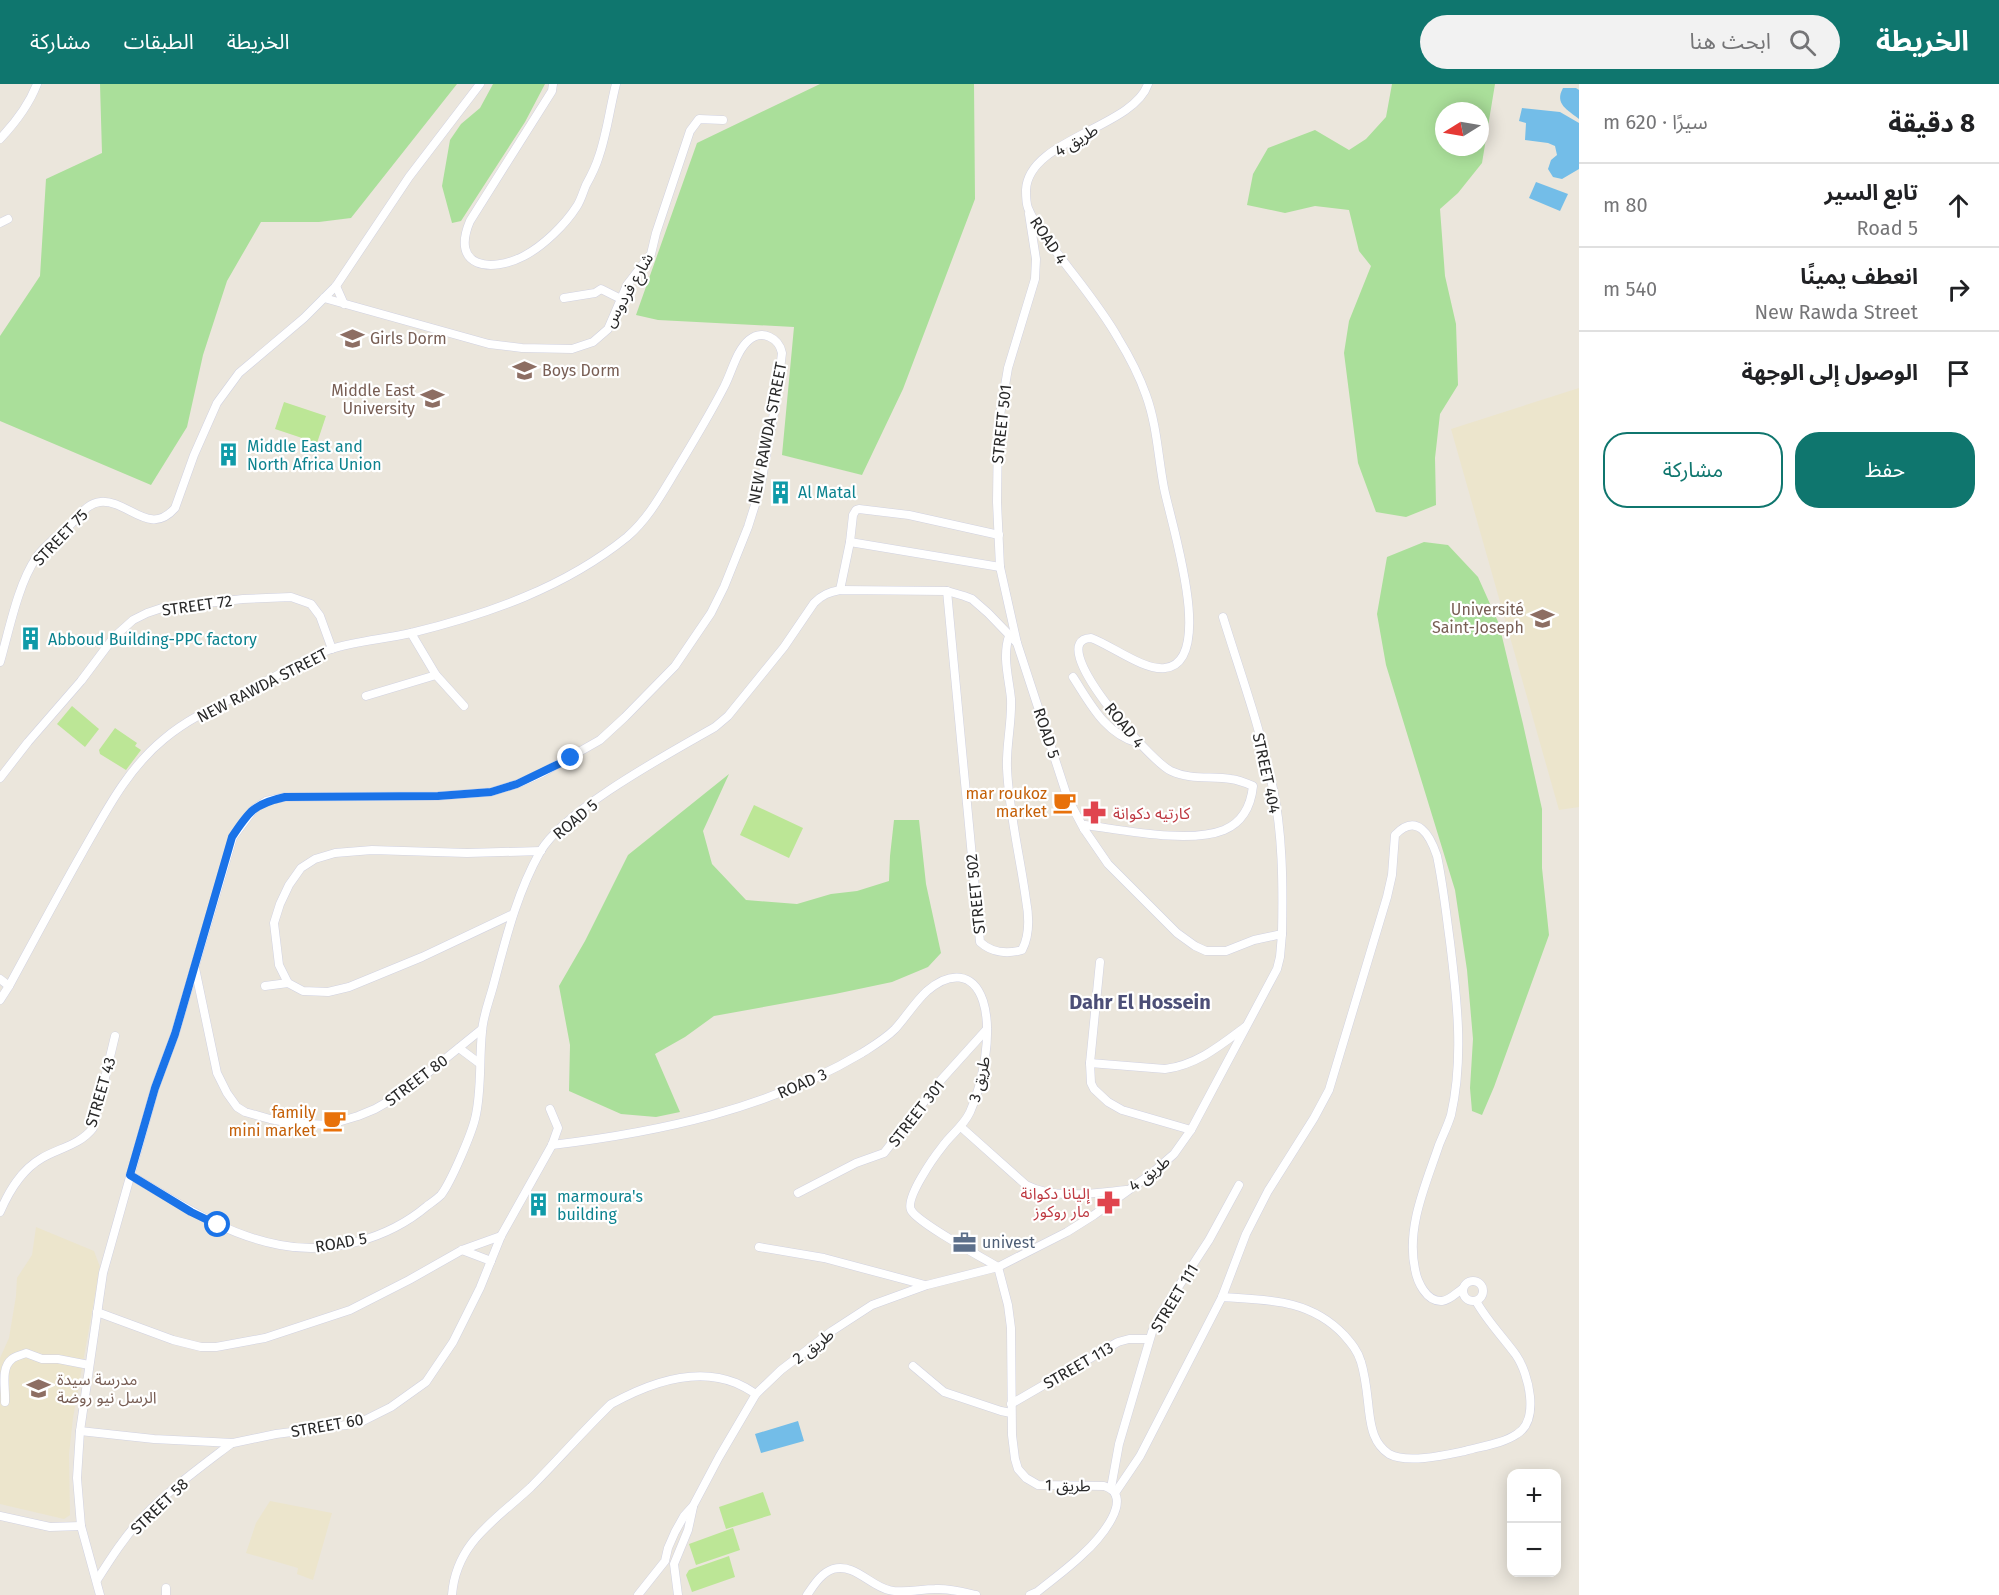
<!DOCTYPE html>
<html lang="ar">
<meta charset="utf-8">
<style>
:root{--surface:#fff;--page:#f2f2f2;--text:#202124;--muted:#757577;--line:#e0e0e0;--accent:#0f766e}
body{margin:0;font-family:"Fira Sans","Noto Sans Arabic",sans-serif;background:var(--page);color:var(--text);direction:rtl}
.controls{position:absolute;right:18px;bottom:18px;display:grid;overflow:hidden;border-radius:12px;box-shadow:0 3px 15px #0003}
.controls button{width:54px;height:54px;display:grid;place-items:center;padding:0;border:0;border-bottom:2px solid var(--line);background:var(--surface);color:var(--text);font:30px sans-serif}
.compass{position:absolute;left:1435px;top:18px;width:54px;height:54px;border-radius:50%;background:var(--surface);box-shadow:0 3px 15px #0003;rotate:259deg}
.stop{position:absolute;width:18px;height:18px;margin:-14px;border:4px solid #1a73e8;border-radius:50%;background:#fff}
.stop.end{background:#1a73e8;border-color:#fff;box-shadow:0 2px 6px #0008}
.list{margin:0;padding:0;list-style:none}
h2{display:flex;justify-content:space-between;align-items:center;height:78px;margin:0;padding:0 24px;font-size:26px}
h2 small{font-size:20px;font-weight:400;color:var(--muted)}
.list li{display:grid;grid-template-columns:39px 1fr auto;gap:18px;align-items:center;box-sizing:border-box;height:84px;padding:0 24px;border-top:2px solid var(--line)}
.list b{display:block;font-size:22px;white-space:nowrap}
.list p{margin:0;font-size:20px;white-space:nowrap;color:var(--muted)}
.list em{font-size:20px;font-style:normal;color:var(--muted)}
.actions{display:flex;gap:12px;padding:18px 24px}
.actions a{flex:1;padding:14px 0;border:2px solid var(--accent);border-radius:24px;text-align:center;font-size:21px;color:var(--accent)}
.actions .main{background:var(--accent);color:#fff}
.icon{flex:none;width:33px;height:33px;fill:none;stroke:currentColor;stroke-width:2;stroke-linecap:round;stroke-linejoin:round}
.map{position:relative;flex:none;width:1579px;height:1511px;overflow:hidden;direction:ltr}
header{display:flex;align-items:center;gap:36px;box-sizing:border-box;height:84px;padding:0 30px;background:var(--accent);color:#fff}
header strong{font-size:28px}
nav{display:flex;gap:33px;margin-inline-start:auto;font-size:21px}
.search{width:420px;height:54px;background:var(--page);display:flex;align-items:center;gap:15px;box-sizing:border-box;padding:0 21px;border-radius:33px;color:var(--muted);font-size:22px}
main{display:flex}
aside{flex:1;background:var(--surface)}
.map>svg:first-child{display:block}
</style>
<header>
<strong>الخريطة</strong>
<div class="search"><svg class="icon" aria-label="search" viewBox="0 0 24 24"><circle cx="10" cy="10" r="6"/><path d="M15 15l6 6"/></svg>ابحث هنا</div>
<nav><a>الخريطة</a><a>الطبقات</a><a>مشاركة</a></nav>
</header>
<main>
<aside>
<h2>8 دقيقة<small>سيرًا · 620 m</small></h2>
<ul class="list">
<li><svg class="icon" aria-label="ahead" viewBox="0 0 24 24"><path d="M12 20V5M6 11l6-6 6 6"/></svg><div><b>تابع السير</b><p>Road 5</p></div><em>80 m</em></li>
<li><svg class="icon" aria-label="right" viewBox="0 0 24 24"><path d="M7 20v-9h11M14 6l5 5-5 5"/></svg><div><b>انعطف يمينًا</b><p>New Rawda Street</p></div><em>540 m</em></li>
<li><svg class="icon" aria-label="arrive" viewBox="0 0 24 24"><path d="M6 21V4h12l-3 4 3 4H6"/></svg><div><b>الوصول إلى الوجهة</b></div></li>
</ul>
<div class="actions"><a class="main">حفظ</a><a>مشاركة</a></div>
</aside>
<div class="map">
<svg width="1579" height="1511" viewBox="0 0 1579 1511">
<rect width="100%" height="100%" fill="#ebe6dc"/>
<g fill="#ece5cc">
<polygon points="1579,304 1579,723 1559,726 1451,345"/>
<polygon points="36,1143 94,1167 100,1183 73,1334 69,1370 70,1431 64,1435 0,1420 0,1274 9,1254 16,1212 17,1194 32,1171"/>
<polygon points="270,1417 332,1429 313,1496 297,1490 298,1484 246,1469 256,1439"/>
</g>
<g fill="#aadf9a" fill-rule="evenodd">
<polygon points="100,0 457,0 351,134 319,138 261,138 227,197 203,271 187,343 151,401 0,337 0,252 40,192 46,95 102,69"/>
<polygon points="493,0 545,0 525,38 461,137 452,139 442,102 450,56 461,40 480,24"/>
<polygon points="820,0 974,0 975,115 903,305 862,391 782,371 794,243 658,236 636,231 697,59"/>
<path d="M1392,0H1495L1482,79L1458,109L1440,125L1445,192L1456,240L1458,301L1440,330L1435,374L1436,421L1406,433L1376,428L1358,379L1344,269L1349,237L1371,182L1359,167L1349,126L1315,122L1285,129L1247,121L1253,90L1268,64L1315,46L1349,66L1366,55L1386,33ZM1444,27H1480V63H1444Z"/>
<polygon points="1424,458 1448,461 1478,493 1499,540 1523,640 1542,725 1542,784 1549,851 1494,1003 1482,1031 1472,1027 1470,1004 1473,955 1467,886 1455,806 1386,581 1377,530 1387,473"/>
<polygon points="729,690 703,747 712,780 746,816 797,820 831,810 857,807 889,797 890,772 894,736 919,736 926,800 941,869 928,883 892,898 835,910 714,932 685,953 655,970 680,1028 656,1033 621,1030 569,1007 570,961 559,902 585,857 628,771"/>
</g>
<g fill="#bce696">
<polygon points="284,318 326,332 317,359 275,345"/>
<polygon points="72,622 99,645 85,663 57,640"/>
<polygon points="115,644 137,659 135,662 141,666 126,686 100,670 99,666"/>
<polygon points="754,721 803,744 789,774 740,751"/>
<polygon points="763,1408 771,1431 726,1445 719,1423"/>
<polygon points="733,1444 740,1466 696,1481 689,1460"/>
<polygon points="729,1472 735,1493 692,1508 686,1491 689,1486"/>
</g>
<g fill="#73bde8">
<path d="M1563,4H1576L1579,6V35C1568,26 1554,20 1563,4Z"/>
<polygon points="1522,24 1560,28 1579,39 1579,85 1562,95 1553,93 1548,85 1551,76 1557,71 1555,62 1548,59 1525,56 1526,39 1519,37"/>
<polygon points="1536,98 1568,110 1560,127 1529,114"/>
<polygon points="798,1337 804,1357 761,1369 755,1350"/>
</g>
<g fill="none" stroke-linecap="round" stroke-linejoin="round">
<defs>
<g id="street">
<path d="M553,0L552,7L470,137C450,184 491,189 524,172C543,162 565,141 577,122C581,116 583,108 586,101C591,92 596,82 599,72C607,49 610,23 616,0"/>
<path d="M0,55C15,39 29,21 37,0"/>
<polyline points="1029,130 1036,175 1035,195 1008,284 998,343 997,418 1000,483 1017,559 1068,715 1084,745"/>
<polyline points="0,139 8,135"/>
<polyline points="336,202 344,220"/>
<polyline points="324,214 489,260 522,264 572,265 593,258 608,245 627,201 651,170 656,149 690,47 699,35 723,36"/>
<polyline points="564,214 595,209 601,205 621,215"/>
<polyline points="850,458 1000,483"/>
<polyline points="840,506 850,458 853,431 856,426 859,425 909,431 999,451"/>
<path d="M947,507L980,858C992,869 1008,870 1022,866C1030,851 1029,832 1026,816C1020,772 1009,729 1007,684C1006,661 1012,639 1011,615C1009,594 1002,573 1009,552"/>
<path d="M1223,533C1240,588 1260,643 1272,700C1283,747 1283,803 1282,850"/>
<polyline points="411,549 436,591 464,622"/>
<path d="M0,578C9,547 18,500 36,474C45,461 60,450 72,439C80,431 88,419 100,418C128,415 149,454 175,424L194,371L217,319L239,289L304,234L336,202L409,93L480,0"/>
<path d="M1073,593C1090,619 1105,650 1138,659"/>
<polyline points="366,612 436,591"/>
<polyline points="0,694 28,658 81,597 114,553 133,536 147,529 162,524 243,515 291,513 311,520 320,532 332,565"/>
<polyline points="513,830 422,873 349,903 328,908 303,907 288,899 279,881 274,839 280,820 289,801 301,784 315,775 335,769 372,766 467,769 541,767"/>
<polyline points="1100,878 1090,979 1091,999 1094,1005 1108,1018 1122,1026 1191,1046"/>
<polyline points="195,884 217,989 227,1009 237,1023 245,1028 270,1035 291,1039 328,1041 358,1032 375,1025 403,1009 482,945"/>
<polyline points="0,895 9,902"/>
<polyline points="265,902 288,899"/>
<path d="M0,916L9,902C33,858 57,813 82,769C105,729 127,685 164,655C190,633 223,619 253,604C279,591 304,575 331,565C356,557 385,555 411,549C488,530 564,504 627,453C648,435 661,411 675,388C692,360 709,332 724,303C732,288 736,267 749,256C762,245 779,254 782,269L776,318L760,405L748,443L724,503L711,529L675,582L625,633L600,656L542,689L517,700L491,708L438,712L285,713L266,717L254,725L233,753L175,950L155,1004L103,1189L80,1347L77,1394L81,1442L100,1511"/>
<polyline points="459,964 479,979"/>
<path d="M1090,979L1165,985C1197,981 1221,961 1245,943"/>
<path d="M961,1043L1026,1101C1055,1116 1094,1109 1126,1106"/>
<path d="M552,1061C660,1048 768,1025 862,969C873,962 885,955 895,945C906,933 915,918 927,907C949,888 973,887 983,917C993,948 983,999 970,1028C963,1043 951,1050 942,1063C934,1073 905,1114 911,1126C918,1139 981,1173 998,1183"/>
<path d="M130,1091C178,1119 225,1151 280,1161C330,1171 388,1155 427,1122C431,1119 437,1115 441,1111C451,1098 471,1051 475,1035C482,1007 479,976 482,948C483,931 490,915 494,899C506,854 517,809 540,768C565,725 670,669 715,643L728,632L784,563L814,519C822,511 829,508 840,506L947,507L964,512L972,515L988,529L1017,559"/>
<polyline points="798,1109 856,1079 884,1069 941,996 987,945"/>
<path d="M0,1128C9,1107 21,1086 42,1074C59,1064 80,1061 93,1044L115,952"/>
<polyline points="759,1163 824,1174 925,1201"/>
<polyline points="462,1166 491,1177"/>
<path d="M998,1183L1008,1221L1011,1244L1012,1351L1015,1375L1018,1385L1026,1394L1038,1401L1104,1402C1137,1412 1098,1457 1084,1469C1070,1483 1053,1495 1037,1508L1030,1511"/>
<circle cx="1473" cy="1207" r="10"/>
<path d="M1222,1213C1268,1216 1310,1215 1344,1251C1351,1259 1358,1267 1361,1278C1366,1294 1367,1310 1369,1327C1371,1344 1374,1360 1389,1370C1407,1380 1446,1371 1465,1367C1482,1362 1502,1360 1517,1350C1540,1336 1529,1290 1516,1271C1503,1253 1487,1237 1476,1217"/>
<polyline points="97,1228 173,1256 201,1263 216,1263 265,1254 350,1226 409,1196 462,1166 501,1152"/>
<polyline points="913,1282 944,1308 1001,1327 1011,1329"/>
<path d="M5,1318C6,1305 0,1284 12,1275C15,1272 22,1271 26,1269L42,1275H58L89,1281"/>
<polyline points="1011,1320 1118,1258 1129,1255 1149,1255"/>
<polyline points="80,1347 154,1355 233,1359 276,1350 346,1341 363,1337 391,1323 426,1298 453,1258 480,1204 501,1152 552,1061 558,1044 550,1025"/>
<polyline points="1111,1404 1119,1360 1152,1248 1160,1231 1209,1156 1239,1101"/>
<path d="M1115,1409L1140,1372L1222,1213L1246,1150L1268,1107L1314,1034L1329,1006L1387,813L1392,791L1395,751C1417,728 1430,751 1437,772C1443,800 1446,829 1450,858C1457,915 1464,974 1451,1031C1448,1041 1443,1051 1439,1061C1426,1100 1406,1143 1415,1185C1417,1197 1426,1218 1442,1217C1450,1216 1456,1209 1462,1205"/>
<polyline points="0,1432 50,1443 81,1442"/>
<path d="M97,1496C111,1474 125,1452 143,1433C170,1405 202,1382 232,1359"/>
<polyline points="166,1504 166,1511"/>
<path d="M452,1511C456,1458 496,1436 531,1403C558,1376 583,1347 611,1320C647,1300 695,1282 736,1299C743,1302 750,1306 756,1310"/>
<path d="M638,1511L665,1477L668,1464L675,1448L684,1432L693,1422L719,1373L756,1310L781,1286L832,1247L872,1221L927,1201L998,1183L1067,1148L1094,1131L1151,1090L1174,1070L1191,1046L1277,885L1280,873L1282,850L1254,856L1226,867H1206L1195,862L1177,849L1108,780L1084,745L1085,741C1123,746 1189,760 1224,746C1243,738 1251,721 1253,702C1246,699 1239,696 1231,695C1211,692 1190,696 1171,687C1150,677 1042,556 1091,554C1111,561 1144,587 1165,584C1217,578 1170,436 1164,404C1158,373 1157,341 1146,311C1139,291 1129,272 1118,254C1101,224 1078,197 1058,170C1047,156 1035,141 1028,124C1026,119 1026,112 1026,106C1028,55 1133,44 1148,0"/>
<polyline points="678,1511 674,1480 688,1446 693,1423"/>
<path d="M807,1511C814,1501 821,1489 833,1485C855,1479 870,1502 889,1506C903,1510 920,1505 935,1505C949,1504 963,1508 976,1511"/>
</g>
</defs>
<use href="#street" stroke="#d1d2e1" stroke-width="9"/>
<use href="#street" stroke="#fff" stroke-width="8"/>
</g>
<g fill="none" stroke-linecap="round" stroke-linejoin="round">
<path stroke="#1a73e8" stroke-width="8" d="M218,1141L191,1128L130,1091L155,1004L175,950L232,753C249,727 254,720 285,713L438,712L491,708L517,700L571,674"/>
</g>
<defs>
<symbol id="university-bare" viewBox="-9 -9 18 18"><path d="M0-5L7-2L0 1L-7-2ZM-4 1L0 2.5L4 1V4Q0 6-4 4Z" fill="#8d6e63" stroke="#fff" stroke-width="2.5" paint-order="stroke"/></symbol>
<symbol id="building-bare" viewBox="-9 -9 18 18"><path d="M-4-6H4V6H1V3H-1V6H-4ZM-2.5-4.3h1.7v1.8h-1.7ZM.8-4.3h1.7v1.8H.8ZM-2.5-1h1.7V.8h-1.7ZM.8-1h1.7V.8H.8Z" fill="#0f9aa8" stroke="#fff" stroke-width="2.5" paint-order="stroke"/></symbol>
<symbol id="cafe-bare" viewBox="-9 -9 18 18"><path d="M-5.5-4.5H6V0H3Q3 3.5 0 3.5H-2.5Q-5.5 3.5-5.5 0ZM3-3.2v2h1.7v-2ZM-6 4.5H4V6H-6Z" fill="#e8710a" stroke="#fff" stroke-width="2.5" paint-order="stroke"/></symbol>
<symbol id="pharmacy-bare" viewBox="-9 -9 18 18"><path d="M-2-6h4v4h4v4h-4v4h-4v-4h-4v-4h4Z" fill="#e0444e" stroke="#fff" stroke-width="2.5" paint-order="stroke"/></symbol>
<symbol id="office-bare" viewBox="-9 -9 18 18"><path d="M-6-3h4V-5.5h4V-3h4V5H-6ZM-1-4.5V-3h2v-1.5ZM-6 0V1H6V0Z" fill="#5c6f8a" stroke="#fff" stroke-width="2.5" paint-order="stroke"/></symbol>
<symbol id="school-bare" viewBox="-9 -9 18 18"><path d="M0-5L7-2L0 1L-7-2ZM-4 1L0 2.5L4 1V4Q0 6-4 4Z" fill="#8d6e63" stroke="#fff" stroke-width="2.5" paint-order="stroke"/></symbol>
</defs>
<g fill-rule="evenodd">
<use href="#university-bare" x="336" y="238" width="33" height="33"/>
<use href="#university-bare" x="508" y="270" width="33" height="33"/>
<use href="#university-bare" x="416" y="298" width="33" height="33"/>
<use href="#building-bare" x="212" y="354" width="33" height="33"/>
<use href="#building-bare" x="764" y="392" width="33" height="33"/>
<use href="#university-bare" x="1526" y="518" width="33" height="33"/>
<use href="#building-bare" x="14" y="538" width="33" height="33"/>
<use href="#cafe-bare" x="1048" y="702" width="33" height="33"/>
<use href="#pharmacy-bare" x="1078" y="712" width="33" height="33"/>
<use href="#cafe-bare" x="318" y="1020" width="33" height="33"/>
<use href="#pharmacy-bare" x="1092" y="1102" width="33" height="33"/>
<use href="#building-bare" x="522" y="1104" width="33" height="33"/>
<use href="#office-bare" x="948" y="1142" width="33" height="33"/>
<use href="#school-bare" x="22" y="1288" width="33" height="33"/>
</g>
<g text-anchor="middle" stroke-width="4.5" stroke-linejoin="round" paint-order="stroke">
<g font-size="16" fill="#292929" stroke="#fff">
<text transform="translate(1076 56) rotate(-31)" y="6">طريق 4</text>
<text transform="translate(1049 156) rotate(56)" y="6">ROAD 4</text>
<text transform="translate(628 206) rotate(-60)" y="6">شارع فردوس</text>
<text transform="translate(1001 340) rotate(-84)" y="6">STREET 501</text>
<text transform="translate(767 349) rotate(-79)" y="6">NEW RAWDA STREET</text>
<text transform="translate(60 453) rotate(-46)" y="6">STREET 75</text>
<text transform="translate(197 521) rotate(-8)" y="6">STREET 72</text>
<text transform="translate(262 601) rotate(-27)" y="6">NEW RAWDA STREET</text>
<text transform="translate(1125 641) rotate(51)" y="6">ROAD 4</text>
<text transform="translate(1047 649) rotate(72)" y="6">ROAD 5</text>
<text transform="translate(1267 689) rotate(78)" y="6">STREET 404</text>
<text transform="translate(575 735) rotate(-40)" y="6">ROAD 5</text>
<text transform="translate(975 810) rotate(-96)" y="6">STREET 502</text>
<text transform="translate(979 995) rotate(-76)" y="6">طريق 3</text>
<text transform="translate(416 996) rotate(-37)" y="6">STREET 80</text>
<text transform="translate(802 999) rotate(-24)" y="6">ROAD 3</text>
<text transform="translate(100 1008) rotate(-74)" y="6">STREET 43</text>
<text transform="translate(916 1029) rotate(-52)" y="6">STREET 301</text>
<text transform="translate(1149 1089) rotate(-38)" y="6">طريق 4</text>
<text transform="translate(341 1158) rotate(-10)" y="6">ROAD 5</text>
<text transform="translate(1174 1214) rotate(-59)" y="6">STREET 111</text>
<text transform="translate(813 1262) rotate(-37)" y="6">طريق 2</text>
<text transform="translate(1078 1281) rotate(-30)" y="6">STREET 113</text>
<text transform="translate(327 1341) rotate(-10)" y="6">STREET 60</text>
<text transform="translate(1068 1401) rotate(1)" y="6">طريق 1</text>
<text transform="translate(159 1422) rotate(-44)" y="6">STREET 58</text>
</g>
<g font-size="16" fill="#785e54" stroke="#fff" text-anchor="start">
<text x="370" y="260">Girls Dorm</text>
<text x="542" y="292">Boys Dorm</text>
<text x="415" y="312" text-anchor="end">Middle East<tspan x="415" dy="18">University</tspan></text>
<text x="1524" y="531" text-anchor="end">Université<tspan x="1524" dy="18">Saint-Joseph</tspan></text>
<text x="57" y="1301">مدرسة سيدة<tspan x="57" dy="18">الرسل نيو روضة</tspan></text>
</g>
<g font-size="16" fill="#0d838f" stroke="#fff" text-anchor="start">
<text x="247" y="368">Middle East and<tspan x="247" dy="18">North Africa Union</tspan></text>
<text x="798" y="414">Al Matal</text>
<text x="48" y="561">Abboud Building-PPC factory</text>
<text x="557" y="1118">marmoura's<tspan x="557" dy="18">building</tspan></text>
</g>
<g font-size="16" fill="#c56008" stroke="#fff" text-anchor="end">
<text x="1047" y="715">mar roukoz<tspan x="1047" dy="18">market</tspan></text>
<text x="316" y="1034">family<tspan x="316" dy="18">mini market</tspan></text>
</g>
<g font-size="16" fill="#be3a42" stroke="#fff" text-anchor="start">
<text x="1113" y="735">كارتيه دكوانة</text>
<text x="1090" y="1115" text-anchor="end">إليانا دكوانة<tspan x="1090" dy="18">مار روكوز</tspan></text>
</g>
<g font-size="16" fill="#4e5e75" stroke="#fff" text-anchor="start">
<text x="982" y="1164">univest</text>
</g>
<g font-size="20" font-weight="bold" fill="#4c4f77" stroke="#fff">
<text x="1140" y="925">Dahr El Hossein</text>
</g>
</g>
</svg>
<div class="controls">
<button>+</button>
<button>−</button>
</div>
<svg class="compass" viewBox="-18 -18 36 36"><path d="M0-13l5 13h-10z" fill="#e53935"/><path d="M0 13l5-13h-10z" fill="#757577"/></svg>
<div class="stop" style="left:218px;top:1141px"></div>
<div class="stop end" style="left:571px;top:674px"></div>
</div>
</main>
